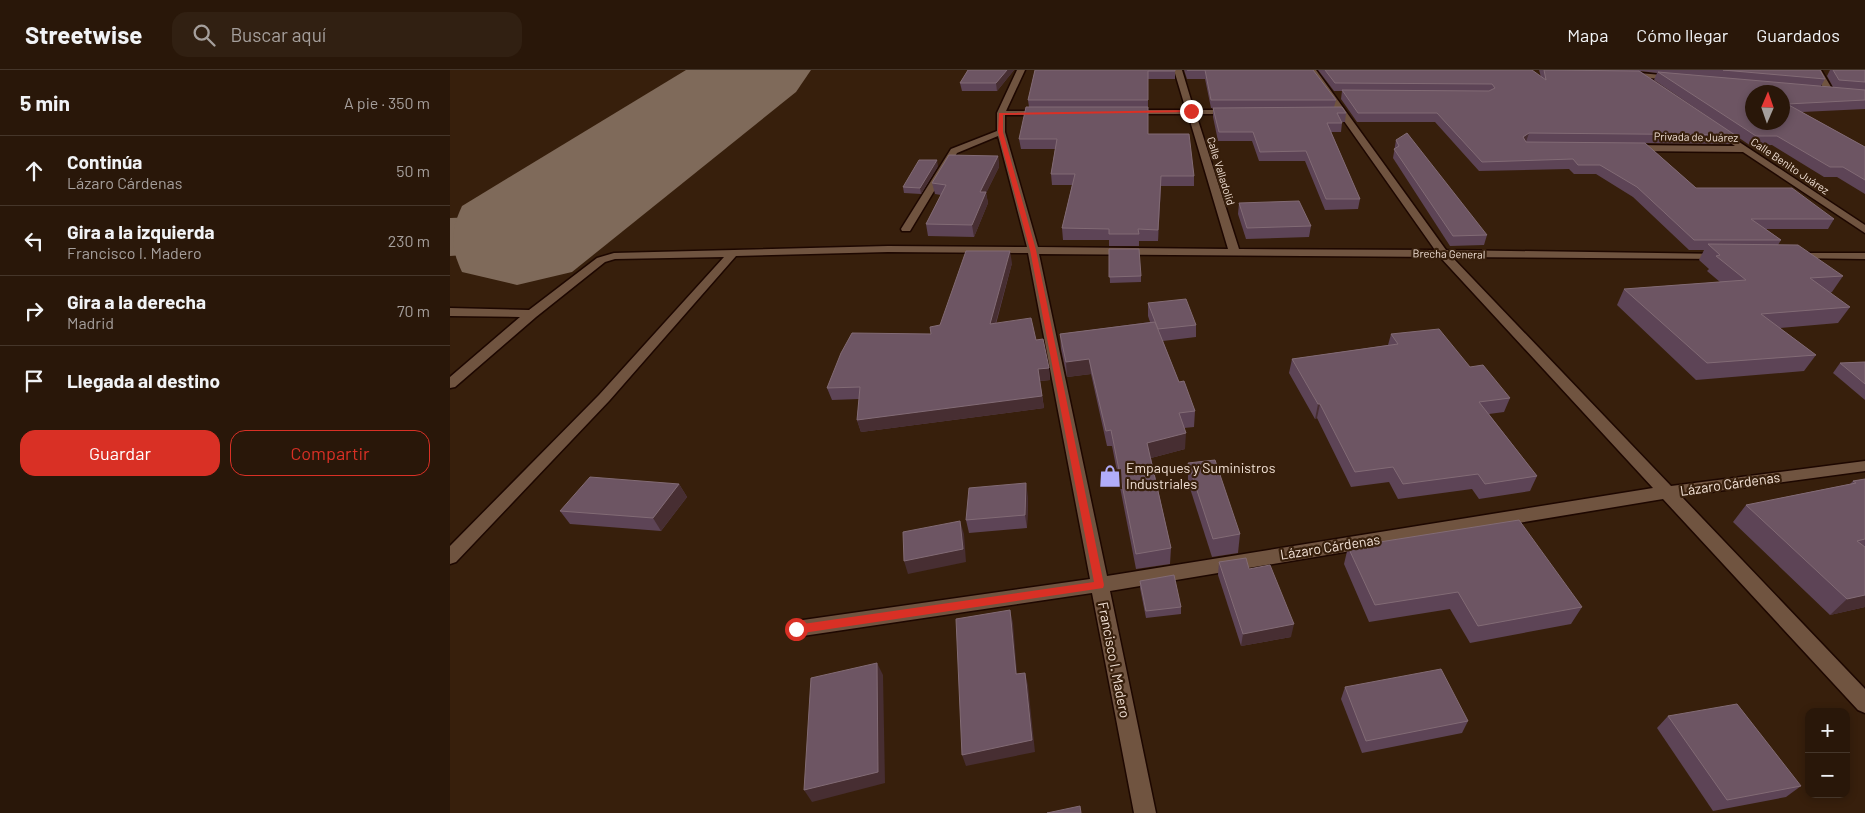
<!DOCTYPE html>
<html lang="es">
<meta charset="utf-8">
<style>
:root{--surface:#291709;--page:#312012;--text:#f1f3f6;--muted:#a59f9c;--line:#45362a;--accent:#d93025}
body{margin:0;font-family:Barlow,sans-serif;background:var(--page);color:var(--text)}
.controls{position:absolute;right:15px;bottom:15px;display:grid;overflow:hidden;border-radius:10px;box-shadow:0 2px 8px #0003}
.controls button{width:45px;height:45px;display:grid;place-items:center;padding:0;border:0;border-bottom:1px solid var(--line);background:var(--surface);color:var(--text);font:25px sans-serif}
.compass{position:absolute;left:1295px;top:15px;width:45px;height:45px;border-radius:50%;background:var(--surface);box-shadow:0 2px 8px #0003;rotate:2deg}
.stop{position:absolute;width:15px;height:15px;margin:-11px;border:4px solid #d93025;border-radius:50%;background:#fff}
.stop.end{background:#d93025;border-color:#fff;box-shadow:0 1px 5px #0008}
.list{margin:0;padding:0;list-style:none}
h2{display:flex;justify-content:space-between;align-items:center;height:65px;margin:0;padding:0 20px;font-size:21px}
h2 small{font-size:16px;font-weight:400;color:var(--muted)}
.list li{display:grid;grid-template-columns:32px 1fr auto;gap:15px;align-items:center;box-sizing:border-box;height:70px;padding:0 20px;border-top:1px solid var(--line)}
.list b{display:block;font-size:19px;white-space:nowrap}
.list p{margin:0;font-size:16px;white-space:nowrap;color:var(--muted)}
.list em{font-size:16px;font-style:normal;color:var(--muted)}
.actions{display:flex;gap:10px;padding:15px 20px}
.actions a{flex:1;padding:11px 0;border:1px solid var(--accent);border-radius:15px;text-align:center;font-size:18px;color:var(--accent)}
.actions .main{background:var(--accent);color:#fff}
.icon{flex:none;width:28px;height:28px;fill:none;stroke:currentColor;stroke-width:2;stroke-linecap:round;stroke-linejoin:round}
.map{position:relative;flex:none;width:1415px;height:743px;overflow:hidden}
header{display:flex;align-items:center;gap:30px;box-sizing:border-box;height:70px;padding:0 25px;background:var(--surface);border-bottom:1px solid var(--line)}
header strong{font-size:24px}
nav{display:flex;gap:28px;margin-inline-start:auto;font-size:18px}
.search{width:350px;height:45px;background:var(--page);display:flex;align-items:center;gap:12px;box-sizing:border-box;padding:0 18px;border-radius:15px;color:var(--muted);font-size:19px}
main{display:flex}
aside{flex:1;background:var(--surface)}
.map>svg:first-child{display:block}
</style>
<header>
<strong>Streetwise</strong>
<div class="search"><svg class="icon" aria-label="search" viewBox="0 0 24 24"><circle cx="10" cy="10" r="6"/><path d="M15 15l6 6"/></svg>Buscar aquí</div>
<nav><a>Mapa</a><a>Cómo llegar</a><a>Guardados</a></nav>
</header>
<main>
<aside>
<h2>5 min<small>A pie · 350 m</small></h2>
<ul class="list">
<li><svg class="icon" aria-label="ahead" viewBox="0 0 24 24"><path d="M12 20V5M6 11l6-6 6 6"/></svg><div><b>Continúa</b><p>Lázaro Cárdenas</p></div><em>50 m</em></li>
<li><svg class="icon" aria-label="left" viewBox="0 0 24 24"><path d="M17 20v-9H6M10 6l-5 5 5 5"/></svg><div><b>Gira a la izquierda</b><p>Francisco I. Madero</p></div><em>230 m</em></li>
<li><svg class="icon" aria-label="right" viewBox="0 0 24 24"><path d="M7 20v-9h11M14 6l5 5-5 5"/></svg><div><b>Gira a la derecha</b><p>Madrid</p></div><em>70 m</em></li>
<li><svg class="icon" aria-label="arrive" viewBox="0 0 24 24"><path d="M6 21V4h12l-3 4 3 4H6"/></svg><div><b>Llegada al destino</b></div></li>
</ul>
<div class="actions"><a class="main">Guardar</a><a>Compartir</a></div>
</aside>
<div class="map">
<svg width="1415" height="743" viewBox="0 0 1415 743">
<rect width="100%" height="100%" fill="#371f0c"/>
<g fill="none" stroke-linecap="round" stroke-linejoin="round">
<polygon fill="#7f6a5a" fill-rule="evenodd" points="85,139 106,144 115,157 106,170 55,182 0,186 0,148 55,146"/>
<path fill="#7f6a5a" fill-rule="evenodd" d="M236,0H361L346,22L122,202L67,215L12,202C0,176 0,162 12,136Z"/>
<defs>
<g id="street">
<path d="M567,0H575L556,41H594L598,43L594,45H555V62L588,177L778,179L738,44H680L676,42L680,40H736L724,0H732L744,40H782L786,42L782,44H746L789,179L985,180L858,0H866L996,180L1275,184V188L1271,189L1002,187L1221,416L1415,391V401L1231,426L1415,619V643L1408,640L1213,429L660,521L706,743H684L642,523L346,567L339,565L337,559L339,553L346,551L640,509L578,183L438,182L286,186L159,331L6,492L0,494V476L149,325L274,187L165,189L155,192L86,247L5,317L0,318V307L70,247L0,246V238L79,240L147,188L164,183L438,176L577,177L548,66L507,83L460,161H452L451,159L501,79L547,61V43ZM589,184L990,187L1203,418L657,506Z"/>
<polygon points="1363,0 1371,0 1384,22 1383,24 1377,24"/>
<polygon points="1177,2 1224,6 1228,8 1224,10 1174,6 1173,4"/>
<polygon points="1265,56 1415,155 1415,163 1293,82 1180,81 1176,78 1180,75 1285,76 1262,61 1261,59"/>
<polygon points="1344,183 1415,183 1415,189 1340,188 1340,184"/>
</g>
</defs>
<use href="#street" stroke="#1d0700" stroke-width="3"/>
<use href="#street" fill="#705440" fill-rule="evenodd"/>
</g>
<g fill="#5d4456">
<polygon points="518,0 564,0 547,21 512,21 510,13"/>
<polygon points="585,0 725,0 725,9 698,9 698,64 744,106 744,116 711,116 708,171 689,171 689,176 659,176 659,170 613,170 612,158 622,115 602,115 601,104 605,79 571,79 569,69 579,37 578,30"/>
<polygon points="734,0 863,0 886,30 884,37 896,43 895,52 892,52 892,53 891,62 881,62 910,129 908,139 875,140 855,91 809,91 802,71 768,71 763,47 763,38 761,38 755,9 737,9"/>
<polygon points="868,0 1082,0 1091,7 1089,0 1370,0 1375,9 1371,16 1383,17 1377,6 1380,0 1415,0 1415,39 1352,42 1415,77 1415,124 1387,107 1374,107 1322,75 1301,76 1204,10 1207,3 1190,1 1285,65 1280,74 1195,73 1246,118 1384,149 1378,159 1316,159 1331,170 1328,175 1393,206 1382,222 1380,223 1400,237 1388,253 1330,258 1366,285 1354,301 1246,310 1167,235 1174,219 1270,212 1257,201 1259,199 1249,190 1254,180 1239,180 1183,127 1146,104 1124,104 1119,99 1029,101 985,52 907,52 891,29 892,21 884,21"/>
<polygon points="946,70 1037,165 1034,175 1000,176 943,88"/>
<polygon points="548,86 549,97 536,123 538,133 524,167 478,166 476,154 491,125 485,124 482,113"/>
<polygon points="488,96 471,124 454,123 453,117"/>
<polygon points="789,133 861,156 859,167 796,169 788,144"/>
<polygon points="659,179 691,206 691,212 660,213"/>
<polygon points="562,193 546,254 586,270 599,298 600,310 590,311 594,338 411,362 407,350 409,329 382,330 377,318 481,264 490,255"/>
<polygon points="698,233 746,255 746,267 713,271 729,312 745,341 744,357 734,358 735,379 701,388 721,478 720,494 686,499 662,376 657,376 641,304 617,307 611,279 610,264 700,252 698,246"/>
<polygon points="941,264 1020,297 1060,328 1054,342 1039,344 1087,406 1080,421 1029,429 1022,419 948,429 939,412 901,417 867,348 865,349 839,303 842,289 938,275"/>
<polygon points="1415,292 1415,330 1383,303 1390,293"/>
<polygon points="738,393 790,464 788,483 762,487 738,412"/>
<polygon points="1415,409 1415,537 1380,545 1283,452 1296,435 1400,414 1403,411"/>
<polygon points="229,414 237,427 211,461 120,454 110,441"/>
<polygon points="578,427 577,458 519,463 516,450"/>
<polygon points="898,477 1132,537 1121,554 1020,573 1000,539 919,552 894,494"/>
<polygon points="769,492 799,499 841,567 791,576 768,505"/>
<polygon points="690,511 731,537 731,544 696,548 690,518"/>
<polygon points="895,617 1018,651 1012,663 912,683 891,629"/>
<polygon points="1218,646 1351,716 1336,727 1263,741 1207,658"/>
</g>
<g fill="#472e32">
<polygon points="557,0 564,0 547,21 546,13"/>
<polygon points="1079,63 1076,72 1073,67"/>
<polygon points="548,86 549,97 536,123 538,133 524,167 522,155 530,122"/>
<polygon points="487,90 488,96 471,124 470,118"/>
<polygon points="711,106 711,116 708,171 708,160"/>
<polygon points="560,181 562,193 542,266 540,254"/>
<polygon points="639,289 641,304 617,307 616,292"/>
<polygon points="599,298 600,310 590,311 588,299"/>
<polygon points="592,326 594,338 411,362 407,350"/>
<polygon points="868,334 870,334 867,348 865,349"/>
<polygon points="736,363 735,379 697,389 697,373"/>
<polygon points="576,413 578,427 577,458 575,445"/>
<polygon points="229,414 237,427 211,461 203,448"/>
<polygon points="510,451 514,464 516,492 458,504 454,491"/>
<polygon points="1415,525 1415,537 1380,545 1397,529"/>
<polygon points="560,540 563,553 568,617 566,604"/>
<polygon points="844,554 841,567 791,576 793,564"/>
<polygon points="427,593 433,605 435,713 362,732 354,720"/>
<polygon points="575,603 578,615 585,682 516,696 512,685"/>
</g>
<g fill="#6d5563" stroke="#826b75" fill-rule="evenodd">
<polygon points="518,0 557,0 546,13 510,13"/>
<polygon points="585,0 725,0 725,1 698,1 698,30 578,30"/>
<polygon points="737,0 863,0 886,30 761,30 755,0"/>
<polygon points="875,0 1082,0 1096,10 1094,0 1189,1 1285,65 1079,63 1073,67 1076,72 1195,73 1246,118 1342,118 1384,149 1301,149 1331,170 1244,170 1187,117 1150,95 1128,95 1123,89 1032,92 987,43 908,43 892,20 1039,21 1045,18 1042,14 885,13"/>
<polygon points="1273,0 1370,0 1375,9"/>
<polygon points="1383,0 1415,0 1415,12 1389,10"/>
<path d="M1208,2L1415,20V30L1337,34L1415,77V110L1393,97H1380L1327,66H1306ZM1302,22H1332V52H1302Z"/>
<polygon points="576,37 698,37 698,64 739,64 744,106 711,106 708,160 688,159 689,164 659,164 659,159 612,158 625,104 601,104 607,69 569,69"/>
<polygon points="892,37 896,43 887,43 892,53 877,53 910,129 876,129 856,81 810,82 803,62 769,62 763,38"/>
<polygon points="957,63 1037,165 1003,166 944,79 949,76 946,70"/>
<polygon points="499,85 548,86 530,122 536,122 522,155 476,154 496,115 482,113"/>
<polygon points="469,90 487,90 470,118 453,117"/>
<polygon points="849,131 861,156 797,158 789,133"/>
<polygon points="1258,174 1348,175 1393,206 1360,208 1400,237 1311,244 1366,285 1257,293 1174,219 1296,210 1266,186 1270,185"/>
<polygon points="659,179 689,179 691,206 659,207"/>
<polygon points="516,181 560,181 540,254 581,248 586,270 593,269 599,298 588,299 592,326 407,350 410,317 377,318 391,283 402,263 481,264 480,257 490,255"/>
<polygon points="736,229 746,255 708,259 698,233"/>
<polygon points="705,252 729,312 734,311 745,341 729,343 736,363 697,373 721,478 686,484 661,360 656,361 639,289 616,292 610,264"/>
<polygon points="989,259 1020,297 1033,295 1060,328 1029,332 1087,406 1035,414 1028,404 953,414 943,397 905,402 870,334 868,334 842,289 948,274 941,264"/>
<polygon points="1415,292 1415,314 1390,293"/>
<polygon points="765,390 790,464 763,469 738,393"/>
<polygon points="140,407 229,414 203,448 110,441"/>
<polygon points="1415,409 1415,469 1407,471 1415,477 1415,525 1397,529 1296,435 1406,413 1403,411"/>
<polygon points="576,413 575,445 516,450 519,418"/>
<polygon points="1069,450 1132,537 1028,556 1008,522 925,535 898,477"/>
<polygon points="510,451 513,479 454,491 453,462"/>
<polygon points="796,488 799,499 820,495 844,554 793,564 769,492"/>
<polygon points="724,505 731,537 696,541 690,511"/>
<polygon points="560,540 566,604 575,603 582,670 512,685 506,549"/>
<polygon points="427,593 428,702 354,720 361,608"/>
<polygon points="991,599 1018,651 916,671 895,617"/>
<polygon points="1287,634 1351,716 1277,730 1218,646"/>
<polygon points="630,736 631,743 597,743"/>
</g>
<polygon fill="#d93025" points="741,40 743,42 553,45 553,62 586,180 654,515 653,518 346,564 342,562 341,559 346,555 644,512 580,180 548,62 549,43"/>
<defs>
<symbol id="shop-bare" viewBox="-9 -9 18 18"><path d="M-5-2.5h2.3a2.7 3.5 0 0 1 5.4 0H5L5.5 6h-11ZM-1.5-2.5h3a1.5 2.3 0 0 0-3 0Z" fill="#b1adfa" stroke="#371f0c" stroke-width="2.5" paint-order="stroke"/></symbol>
</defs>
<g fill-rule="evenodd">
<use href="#shop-bare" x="644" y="390" width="32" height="32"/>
</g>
<g text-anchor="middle" stroke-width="4.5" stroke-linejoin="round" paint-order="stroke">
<g font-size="11" fill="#f2e1d6" stroke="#371f0c">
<text transform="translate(1246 67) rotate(1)" y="4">Privada de Juárez</text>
<text transform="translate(1340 96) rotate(34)" y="4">Calle Benito Juárez</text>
<text transform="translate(771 101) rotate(73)" y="4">Calle Valladolid</text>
<text transform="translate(999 184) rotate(1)" y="4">Brecha General</text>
</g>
<g font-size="14" fill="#f2e1d6" stroke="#371f0c" text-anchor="start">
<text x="676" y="403">Empaques y Suministros<tspan x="676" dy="16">Industriales</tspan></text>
</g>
<g font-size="14" fill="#f2e1d6" stroke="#371f0c">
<text transform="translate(1280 414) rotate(-8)" y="5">Lázaro Cárdenas</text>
<text transform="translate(880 477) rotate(-9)" y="5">Lázaro Cárdenas</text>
<text transform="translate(664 590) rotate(79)" y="5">Francisco I. Madero</text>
</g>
</g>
</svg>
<div class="controls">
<button>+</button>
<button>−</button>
</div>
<svg class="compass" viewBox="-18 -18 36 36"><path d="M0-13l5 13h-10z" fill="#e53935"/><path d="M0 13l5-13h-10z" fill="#a59f9c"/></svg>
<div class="stop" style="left:346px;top:559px"></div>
<div class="stop end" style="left:741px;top:41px"></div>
</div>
</main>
